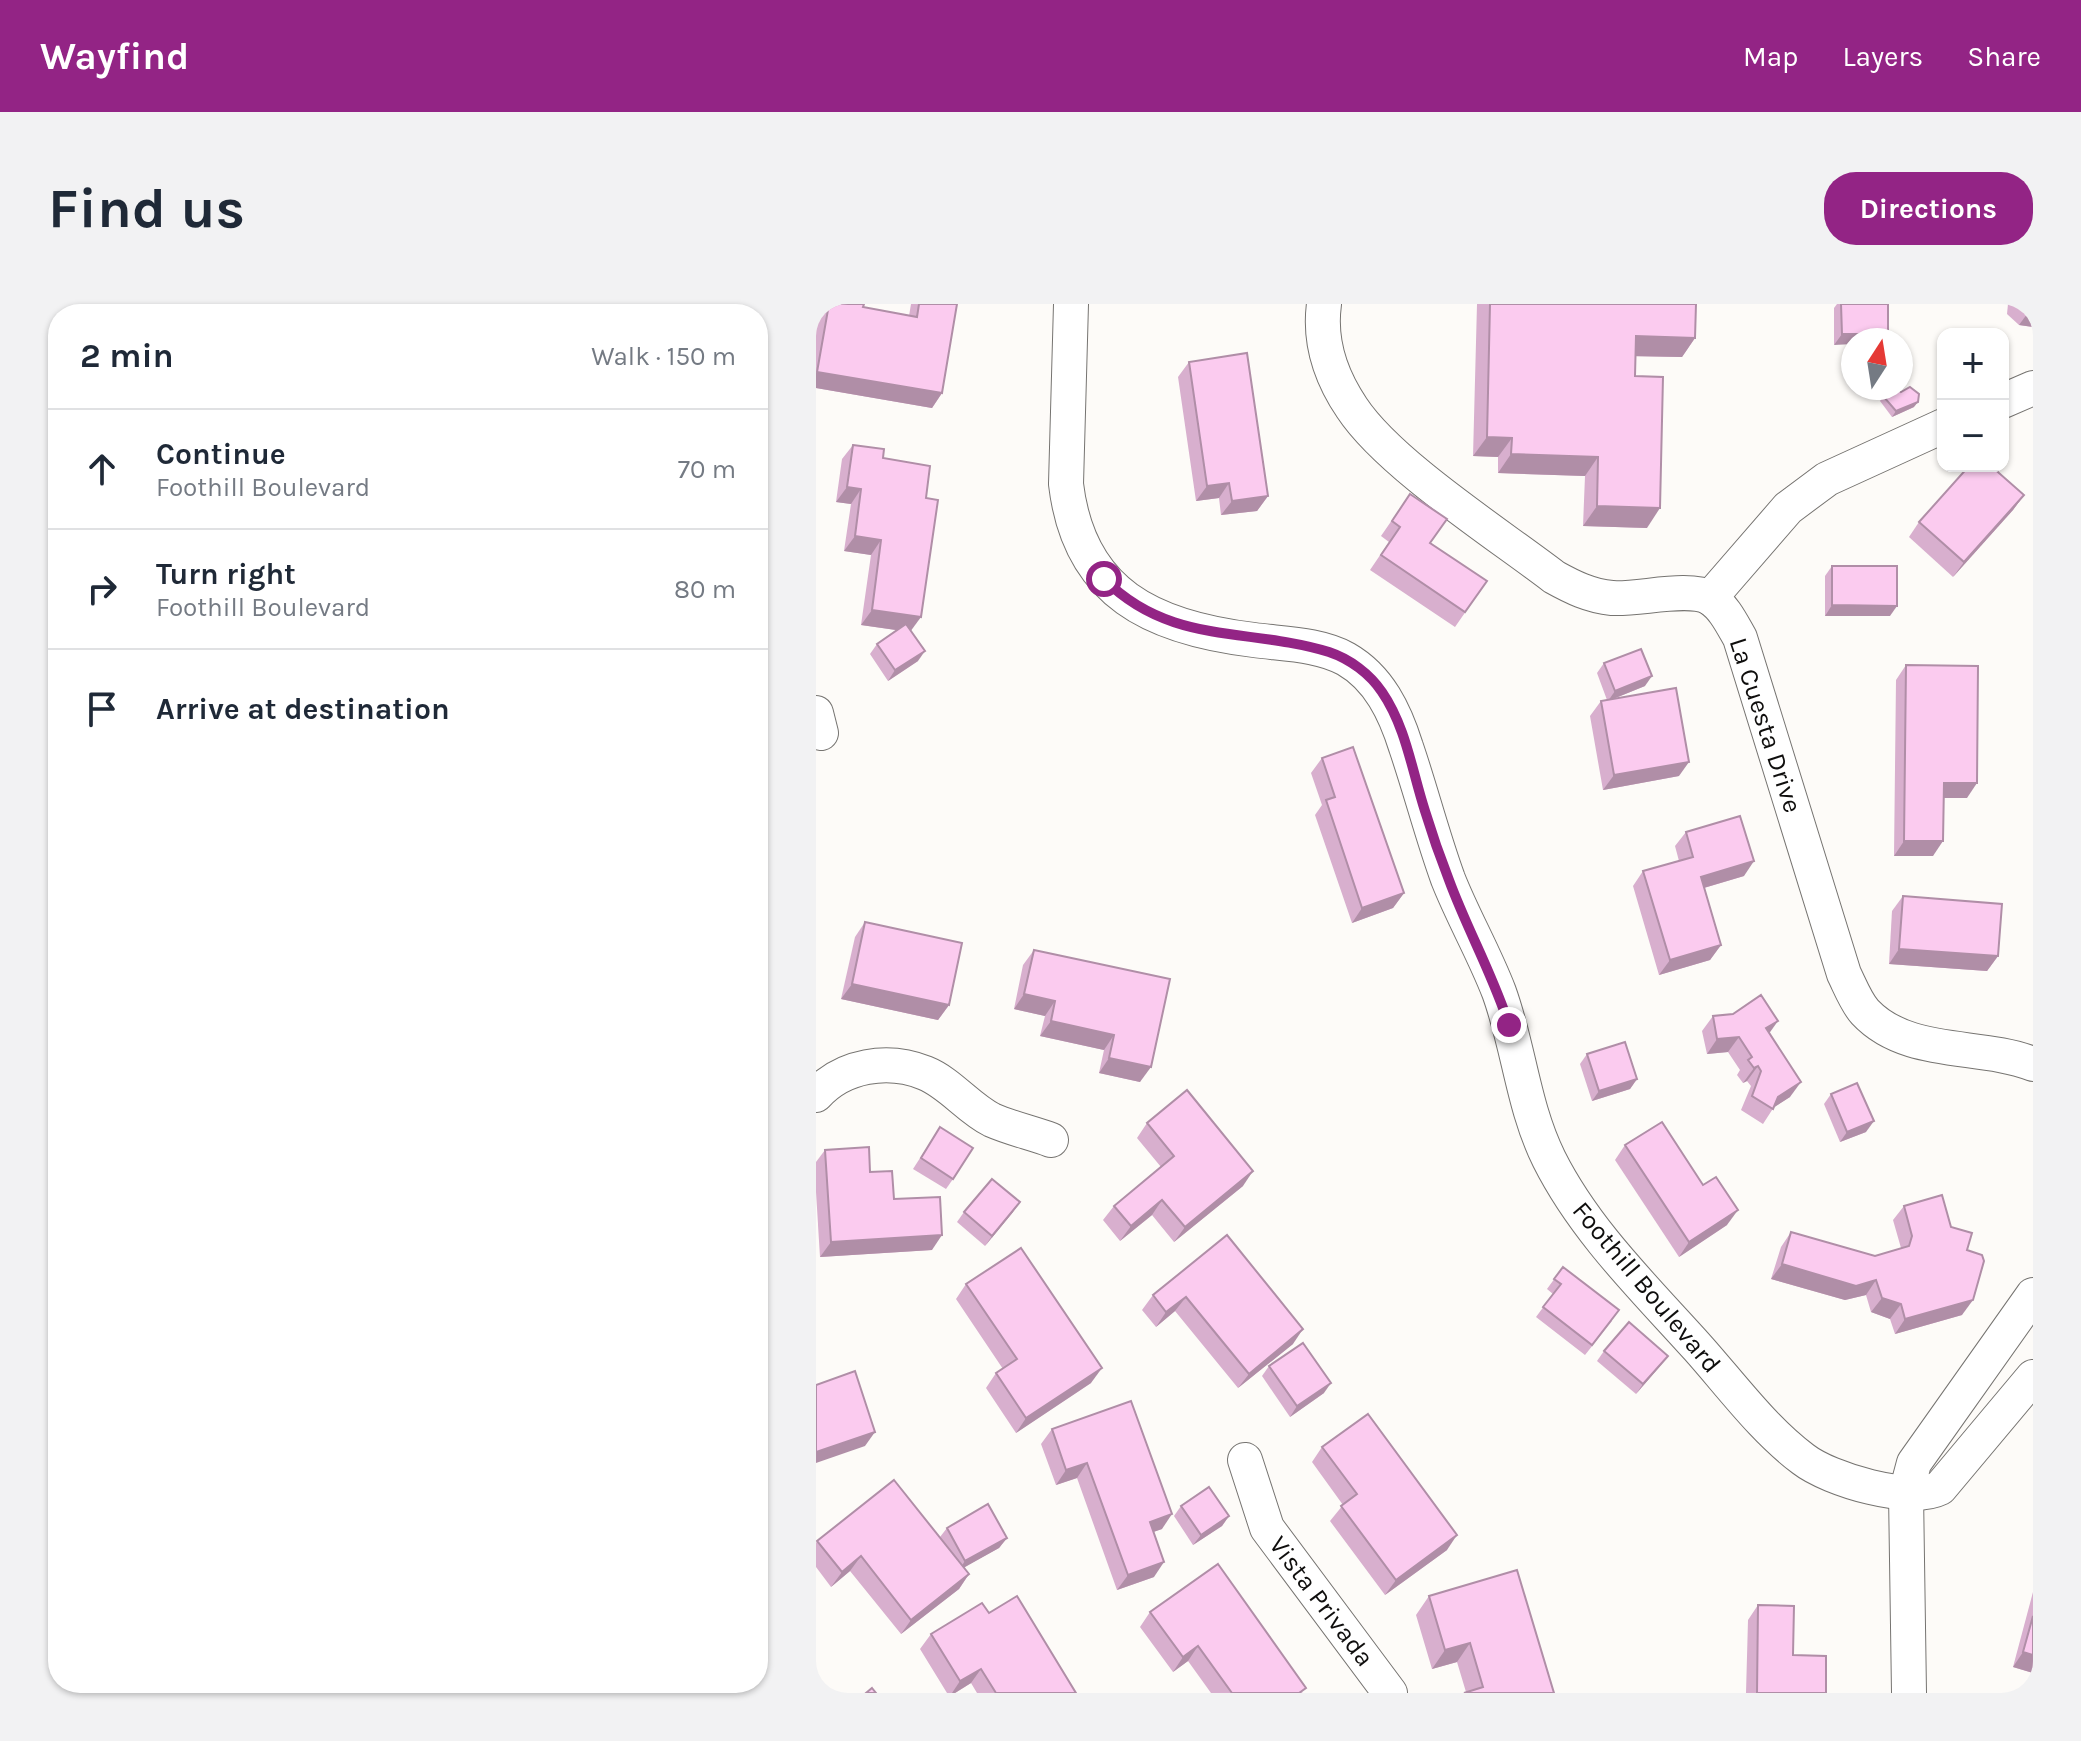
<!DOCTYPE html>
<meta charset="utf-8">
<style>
:root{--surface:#fff;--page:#f2f2f3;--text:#1f2937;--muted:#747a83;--line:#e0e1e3;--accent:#932485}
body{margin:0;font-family:Karla,sans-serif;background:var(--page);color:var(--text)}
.controls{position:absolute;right:24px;top:24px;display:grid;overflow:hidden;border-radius:16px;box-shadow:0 2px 6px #0004}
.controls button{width:72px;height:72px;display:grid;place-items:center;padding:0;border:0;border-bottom:2px solid var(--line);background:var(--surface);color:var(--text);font:40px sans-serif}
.compass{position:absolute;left:1025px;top:24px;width:72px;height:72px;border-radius:50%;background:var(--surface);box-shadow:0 2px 6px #0004;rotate:12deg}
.stop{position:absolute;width:24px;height:24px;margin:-18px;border:6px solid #932485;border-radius:50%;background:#fff}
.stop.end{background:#932485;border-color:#fff;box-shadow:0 2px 8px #0008}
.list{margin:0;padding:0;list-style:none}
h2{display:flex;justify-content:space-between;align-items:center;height:104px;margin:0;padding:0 32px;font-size:34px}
h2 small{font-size:26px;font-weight:400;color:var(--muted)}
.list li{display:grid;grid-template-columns:52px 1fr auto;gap:24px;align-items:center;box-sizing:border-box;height:120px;padding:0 32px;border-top:2px solid var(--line)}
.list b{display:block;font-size:30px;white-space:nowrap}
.list p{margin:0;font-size:26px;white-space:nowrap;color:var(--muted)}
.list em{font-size:26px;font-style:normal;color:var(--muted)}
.icon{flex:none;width:44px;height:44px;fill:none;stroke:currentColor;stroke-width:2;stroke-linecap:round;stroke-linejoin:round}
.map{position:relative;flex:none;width:1217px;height:1389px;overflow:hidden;border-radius:32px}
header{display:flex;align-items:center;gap:48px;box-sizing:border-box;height:112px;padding:0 40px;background:var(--accent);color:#fff}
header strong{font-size:38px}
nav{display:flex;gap:44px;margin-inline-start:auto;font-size:28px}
.intro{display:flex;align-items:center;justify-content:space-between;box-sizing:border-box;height:192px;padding:0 48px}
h1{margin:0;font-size:56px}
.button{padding:20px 36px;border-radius:32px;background:var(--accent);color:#fff;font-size:28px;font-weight:700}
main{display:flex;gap:48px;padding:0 48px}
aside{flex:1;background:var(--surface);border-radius:32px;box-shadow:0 2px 6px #0004}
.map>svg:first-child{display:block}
</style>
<header>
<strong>Wayfind</strong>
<nav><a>Map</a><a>Layers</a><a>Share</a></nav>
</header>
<div class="intro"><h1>Find us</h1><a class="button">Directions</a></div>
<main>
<aside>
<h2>2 min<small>Walk · 150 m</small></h2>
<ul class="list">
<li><svg class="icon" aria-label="ahead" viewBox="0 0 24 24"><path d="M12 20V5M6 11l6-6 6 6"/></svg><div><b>Continue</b><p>Foothill Boulevard</p></div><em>70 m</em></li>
<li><svg class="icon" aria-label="right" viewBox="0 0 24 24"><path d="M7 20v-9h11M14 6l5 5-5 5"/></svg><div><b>Turn right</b><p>Foothill Boulevard</p></div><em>80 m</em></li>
<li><svg class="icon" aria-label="arrive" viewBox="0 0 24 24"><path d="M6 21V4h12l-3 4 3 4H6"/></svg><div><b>Arrive at destination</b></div></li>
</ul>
</aside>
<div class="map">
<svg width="1217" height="1389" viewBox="0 0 1217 1389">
<rect width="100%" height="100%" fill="#fdfbf8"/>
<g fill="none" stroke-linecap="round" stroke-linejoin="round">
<defs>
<g id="street">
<path d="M255,0L250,180C263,290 337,324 438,336C467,340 503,340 530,355C563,374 579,408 590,443C605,487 616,531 632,575C647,613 668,649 683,688C703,743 707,803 733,855C769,927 829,985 882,1044C915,1081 947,1125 987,1155C1014,1176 1094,1199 1124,1184L1217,1073"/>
<path d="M508,0C503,37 515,73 536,104C573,160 682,230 738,273C756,283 774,292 796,294C822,296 873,282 894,294C908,303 916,320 924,334L1028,670C1034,682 1040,698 1049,708C1091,753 1163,739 1217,760"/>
<polyline points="1187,97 1217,84"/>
<polyline points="894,294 972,204 1011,175 1127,122"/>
<polyline points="0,409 5,429"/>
<path d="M0,791C27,761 72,754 109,769C134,779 152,804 176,816C194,824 216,829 235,836"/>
<polyline points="429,1156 451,1224 574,1389"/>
<polyline points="1093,1389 1090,1189 1098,1159 1217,991"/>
</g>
</defs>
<use href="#street" stroke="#767471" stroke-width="36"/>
<use href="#street" stroke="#fff" stroke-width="34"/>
</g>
<g fill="#d8afce">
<polygon points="5,0 48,0 47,3 93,12 95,0 141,0 126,89 116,104 0,84 0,27"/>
<polygon points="661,0 880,0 879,34 866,53 820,52 819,72 831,224 767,222 769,172 682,169 682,153 657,152"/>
<polygon points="1021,0 1072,0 1018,41 1018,4"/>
<polygon points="1192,0 1217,0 1217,23 1203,21 1191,10"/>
<polygon points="373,58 452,192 441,207 405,211 403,194 380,197 362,73"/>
<polygon points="1067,92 1098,103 1076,113 1064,97"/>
<polygon points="37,141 67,154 110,194 95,327 102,357 72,377 54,350 61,340 80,326 45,321 55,251 28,247 35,200 20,198 26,155"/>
<polygon points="594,190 614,239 671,277 639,323 554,266 573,238 565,232"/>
<polygon points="1208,191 1197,206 1137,273 1093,233 1103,218"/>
<polygon points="1016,262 1074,312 1009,312 1009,272"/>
<polygon points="788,359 829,382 797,395 863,472 787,486 774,412 785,397 791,396 781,369"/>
<polygon points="1090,361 1151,494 1127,494 1117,552 1078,552 1080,376"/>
<polygon points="506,454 588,589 577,604 536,619 499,511 506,501 495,469"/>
<polygon points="870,528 928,572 888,584 905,641 894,656 843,671 817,582 827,567 863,557 859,542"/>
<polygon points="1087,592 1182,652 1171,667 1073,660 1076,607"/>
<polygon points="49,618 133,701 122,716 25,695 39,633"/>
<polygon points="218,646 354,675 324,778 283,769 288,746 224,732 229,712 198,705 207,661"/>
<polygon points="897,712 953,729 974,793 958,803 947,820 925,806 935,782 931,777 927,779 921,771 924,766 912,748 891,750 886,727"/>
<polygon points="771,750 821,775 814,785 776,797 764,760"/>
<polygon points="1015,790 1050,828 1024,838 1008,800"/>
<polygon points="331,819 427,882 358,938 336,911 304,937 287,916 298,902 345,863 321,834"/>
<polygon points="124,823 137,875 130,885 97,865"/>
<polygon points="809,841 911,921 863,953 799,856"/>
<polygon points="9,846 54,868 78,895 116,946 4,953 0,888 0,858"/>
<polygon points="1088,902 1135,923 1151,946 1146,1011 1079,1030 1074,1015 1055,1008 1050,991 1029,996 955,975 965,943 975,928 1059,952 1085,944 1077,916"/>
<polygon points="148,908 197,908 169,942 141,918"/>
<polygon points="411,931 477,1040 422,1084 359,1007 340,1023 326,1006 337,991"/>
<polygon points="747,963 796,1017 769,1051 720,1013 737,990 731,985"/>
<polygon points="150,980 275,1079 200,1129 170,1084 180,1069 187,1065 140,995"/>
<polygon points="788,1047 844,1062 820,1090 781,1057"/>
<polygon points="453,1062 508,1089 474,1113 446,1072"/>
<polygon points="236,1125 346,1225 337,1228 338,1273 301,1286 261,1174 240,1181 225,1140"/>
<polygon points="506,1143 631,1246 569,1291 514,1217 527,1201 496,1158"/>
<polygon points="365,1202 413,1212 406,1222 377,1241 358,1212"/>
<polygon points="131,1224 191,1234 183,1244 148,1263 153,1270 143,1285 85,1330 34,1267 15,1283 0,1263 0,1239 1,1237 124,1233"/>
<polygon points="1217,1288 1217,1369 1197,1363"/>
<polygon points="613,1292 738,1389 650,1388 641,1358 616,1365 600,1311"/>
<polygon points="942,1301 977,1351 1010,1389 930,1389 932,1316"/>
<polygon points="334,1308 487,1389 395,1389 372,1357 357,1368 324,1323"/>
<polygon points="173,1309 260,1389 161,1389 155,1379 139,1389 131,1389 104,1345 115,1330"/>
</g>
<g fill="#b08ea7">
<polygon points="1214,6 1217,7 1217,23 1203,21"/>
<polygon points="1026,30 1072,30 1068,36 1037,36 1037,40 1018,41"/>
<polygon points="820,32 879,34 866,53 807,52"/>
<polygon points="1,68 126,89 116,104 0,84 0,69"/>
<polygon points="1102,98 1098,103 1076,113 1080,107"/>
<polygon points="671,133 696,134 682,153 657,152"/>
<polygon points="695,150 782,153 769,172 682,169"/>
<polygon points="413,179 403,194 380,197 391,182"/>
<polygon points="31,183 45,185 35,200 20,198"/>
<polygon points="1208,191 1197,206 1137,273 1148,258"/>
<polygon points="452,192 441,207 405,211 416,197"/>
<polygon points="781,202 844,204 831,224 767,222"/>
<polygon points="39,232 65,236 55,251 28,247"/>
<polygon points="1016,301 1081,302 1074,312 1009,312"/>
<polygon points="56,306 105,313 94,328 45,321"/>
<polygon points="109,347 102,357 72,377 79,366"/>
<polygon points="836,372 829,382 792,397 799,387"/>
<polygon points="873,458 863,472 787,486 798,471"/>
<polygon points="1128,479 1161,479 1151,494 1117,494"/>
<polygon points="1088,537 1127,537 1117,552 1078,552"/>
<polygon points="938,557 928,572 874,588 885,573"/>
<polygon points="588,589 577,604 536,619 546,604"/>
<polygon points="905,641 894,656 843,671 854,656"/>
<polygon points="1083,645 1182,652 1171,667 1073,660"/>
<polygon points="36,680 133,701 122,716 25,695"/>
<polygon points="208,690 239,697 229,712 198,705"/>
<polygon points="235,717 298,731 288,746 224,732"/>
<polygon points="962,717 952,731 950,724"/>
<polygon points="923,733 912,748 891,750 901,735"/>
<polygon points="293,754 335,763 324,778 283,769"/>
<polygon points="942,762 931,777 927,779 938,764"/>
<polygon points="821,775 814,785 776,797 783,787"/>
<polygon points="985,778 974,793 957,804 962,793"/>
<polygon points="1058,817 1050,828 1024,838 1031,828"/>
<polygon points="437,867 427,882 358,938 369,923"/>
<polygon points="346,896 336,911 304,937 315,922"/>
<polygon points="204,898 197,908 169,942 176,932"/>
<polygon points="922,906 911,921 863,953 873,938"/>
<polygon points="126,931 116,946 4,953 15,938"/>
<polygon points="966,960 1060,976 1050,991 1029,996 955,975"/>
<polygon points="370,993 359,1007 340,1023 350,1008"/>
<polygon points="1066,994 1085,1000 1074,1015 1055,1008"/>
<polygon points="1157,996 1146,1011 1079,1030 1089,1015"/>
<polygon points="487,1025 477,1040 422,1084 433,1070"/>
<polygon points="852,1052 844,1062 820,1090 827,1080"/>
<polygon points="286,1064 275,1079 200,1129 210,1114"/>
<polygon points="515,1079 508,1089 474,1113 481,1102"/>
<polygon points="59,1128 49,1142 0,1159 0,1148"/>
<polygon points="271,1159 261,1174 240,1181 250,1166"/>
<polygon points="356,1210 346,1225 323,1233 334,1218"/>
<polygon points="413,1212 406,1222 377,1241 385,1231"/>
<polygon points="641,1231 631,1246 569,1291 580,1276"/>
<polygon points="191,1234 183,1244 142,1267 149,1257"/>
<polygon points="45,1252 34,1267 15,1283 26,1268"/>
<polygon points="348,1258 338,1273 301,1286 312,1271"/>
<polygon points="153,1270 143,1285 85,1330 95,1316"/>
<polygon points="654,1339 641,1358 616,1365 629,1346"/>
<polygon points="382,1342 372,1357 357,1368 367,1353"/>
<polygon points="1207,1348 1217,1351 1217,1369 1197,1363"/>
<polygon points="165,1365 155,1379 139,1389 136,1389 144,1377"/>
</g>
<g fill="#fbcbef" stroke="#b08ea7" stroke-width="2">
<polygon points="13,0 48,0 47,3 101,13 103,0 141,0 126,89 1,68"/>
<polygon points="674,0 880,0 879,34 820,32 819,72 847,73 844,204 781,202 782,153 695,150 696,134 671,133"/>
<polygon points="1025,0 1072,0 1072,30 1026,30"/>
<polygon points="1207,0 1217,0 1217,7 1214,6"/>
<polygon points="431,49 452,192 416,197 413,179 391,182 373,58"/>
<polygon points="1094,83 1103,90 1102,98 1080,107 1067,92 1078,84 1081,84 1085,88"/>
<polygon points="37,141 68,145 67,154 114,162 110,194 122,196 105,313 56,306 65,236 39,232 45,185 31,183"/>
<polygon points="1153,162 1175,162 1208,191 1148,258 1103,218"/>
<polygon points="594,190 631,215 614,239 671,277 649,308 565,251 584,223 576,217"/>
<polygon points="1016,262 1081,262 1081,302 1016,301"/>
<polygon points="90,320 109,347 79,366 61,340"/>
<polygon points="825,345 836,372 799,387 788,359"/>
<polygon points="1090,361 1162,362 1161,479 1128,479 1127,537 1088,537"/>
<polygon points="860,384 873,458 798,471 785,397"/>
<polygon points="537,443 588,589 546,604 510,496 519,493 506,454"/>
<polygon points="924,512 938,557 885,573 905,641 854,656 827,567 877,553 870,528"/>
<polygon points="1087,592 1186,600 1182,652 1083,645"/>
<polygon points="49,618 146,639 133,701 36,680"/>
<polygon points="218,646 354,675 335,763 293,754 298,731 235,717 239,697 208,690"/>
<polygon points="945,691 962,717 950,724 985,778 962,793 957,805 936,792 945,767 942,762 938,764 932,756 936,753 923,733 901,735 897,712 917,710"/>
<polygon points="809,738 821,775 783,787 771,750"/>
<polygon points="1041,779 1058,817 1031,828 1015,790"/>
<polygon points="371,786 437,867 369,923 346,896 315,922 298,902 358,852 331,819"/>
<polygon points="846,818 887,881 900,873 922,906 873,938 809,841"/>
<polygon points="124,823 157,844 137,875 105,854"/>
<polygon points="53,843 54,868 76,867 78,895 124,893 126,931 15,938 9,846"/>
<polygon points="176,875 204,898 176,932 148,908"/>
<polygon points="1126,891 1135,923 1156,929 1151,946 1166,951 1168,957 1157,996 1089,1015 1085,1000 1066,994 1060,976 1040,982 966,960 975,928 1059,952 1093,942 1096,932 1088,902"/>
<polygon points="411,931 487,1025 433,1070 370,993 350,1008 337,991"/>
<polygon points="205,944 286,1064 210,1114 180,1069 201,1055 150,980"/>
<polygon points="747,963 803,1006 776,1041 727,1003 745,980 738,975"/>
<polygon points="813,1018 852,1052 827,1080 788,1047"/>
<polygon points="487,1039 515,1079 481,1102 453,1062"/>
<polygon points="39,1067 59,1128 0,1148 0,1081"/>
<polygon points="315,1097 356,1210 334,1218 348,1258 312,1271 271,1159 250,1166 236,1125"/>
<polygon points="552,1110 641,1231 580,1276 525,1202 541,1190 506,1143"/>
<polygon points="78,1176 153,1270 95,1316 45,1252 26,1268 1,1237"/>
<polygon points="393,1183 413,1212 385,1231 365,1202"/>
<polygon points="172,1200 191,1234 149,1257 131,1224"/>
<polygon points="402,1260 490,1384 483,1389 416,1389 382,1342 367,1353 334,1308"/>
<polygon points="701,1266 738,1389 648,1389 667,1383 654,1339 629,1346 613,1292"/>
<polygon points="201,1292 260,1389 180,1389 165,1365 144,1377 115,1330 166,1299 173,1309"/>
<polygon points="942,1301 978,1302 977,1351 1010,1352 1010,1389 941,1389"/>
<polygon points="1217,1312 1217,1351 1207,1348"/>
<polygon points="56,1384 60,1389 50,1389"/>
</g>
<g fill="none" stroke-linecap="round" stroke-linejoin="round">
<path stroke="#932485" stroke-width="10" d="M288,275C355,342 432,323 513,348C534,355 554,370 566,388C590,423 596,467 609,507C616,530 624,553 633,576C651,625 677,671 693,721"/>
</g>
<g text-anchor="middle" stroke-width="6" stroke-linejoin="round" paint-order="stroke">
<g font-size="26" fill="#0f0e0d" stroke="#fff">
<text transform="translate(950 421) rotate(72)" y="9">La Cuesta Drive</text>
<text transform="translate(831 983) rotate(50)" y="9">Foothill Boulevard</text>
<text transform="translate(506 1297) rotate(53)" y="9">Vista Privada</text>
</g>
</g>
</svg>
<div class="controls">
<button>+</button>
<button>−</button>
</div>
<svg class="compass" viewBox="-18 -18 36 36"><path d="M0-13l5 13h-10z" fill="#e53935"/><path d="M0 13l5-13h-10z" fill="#747a83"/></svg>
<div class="stop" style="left:288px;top:275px"></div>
<div class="stop end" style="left:693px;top:721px"></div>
</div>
</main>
